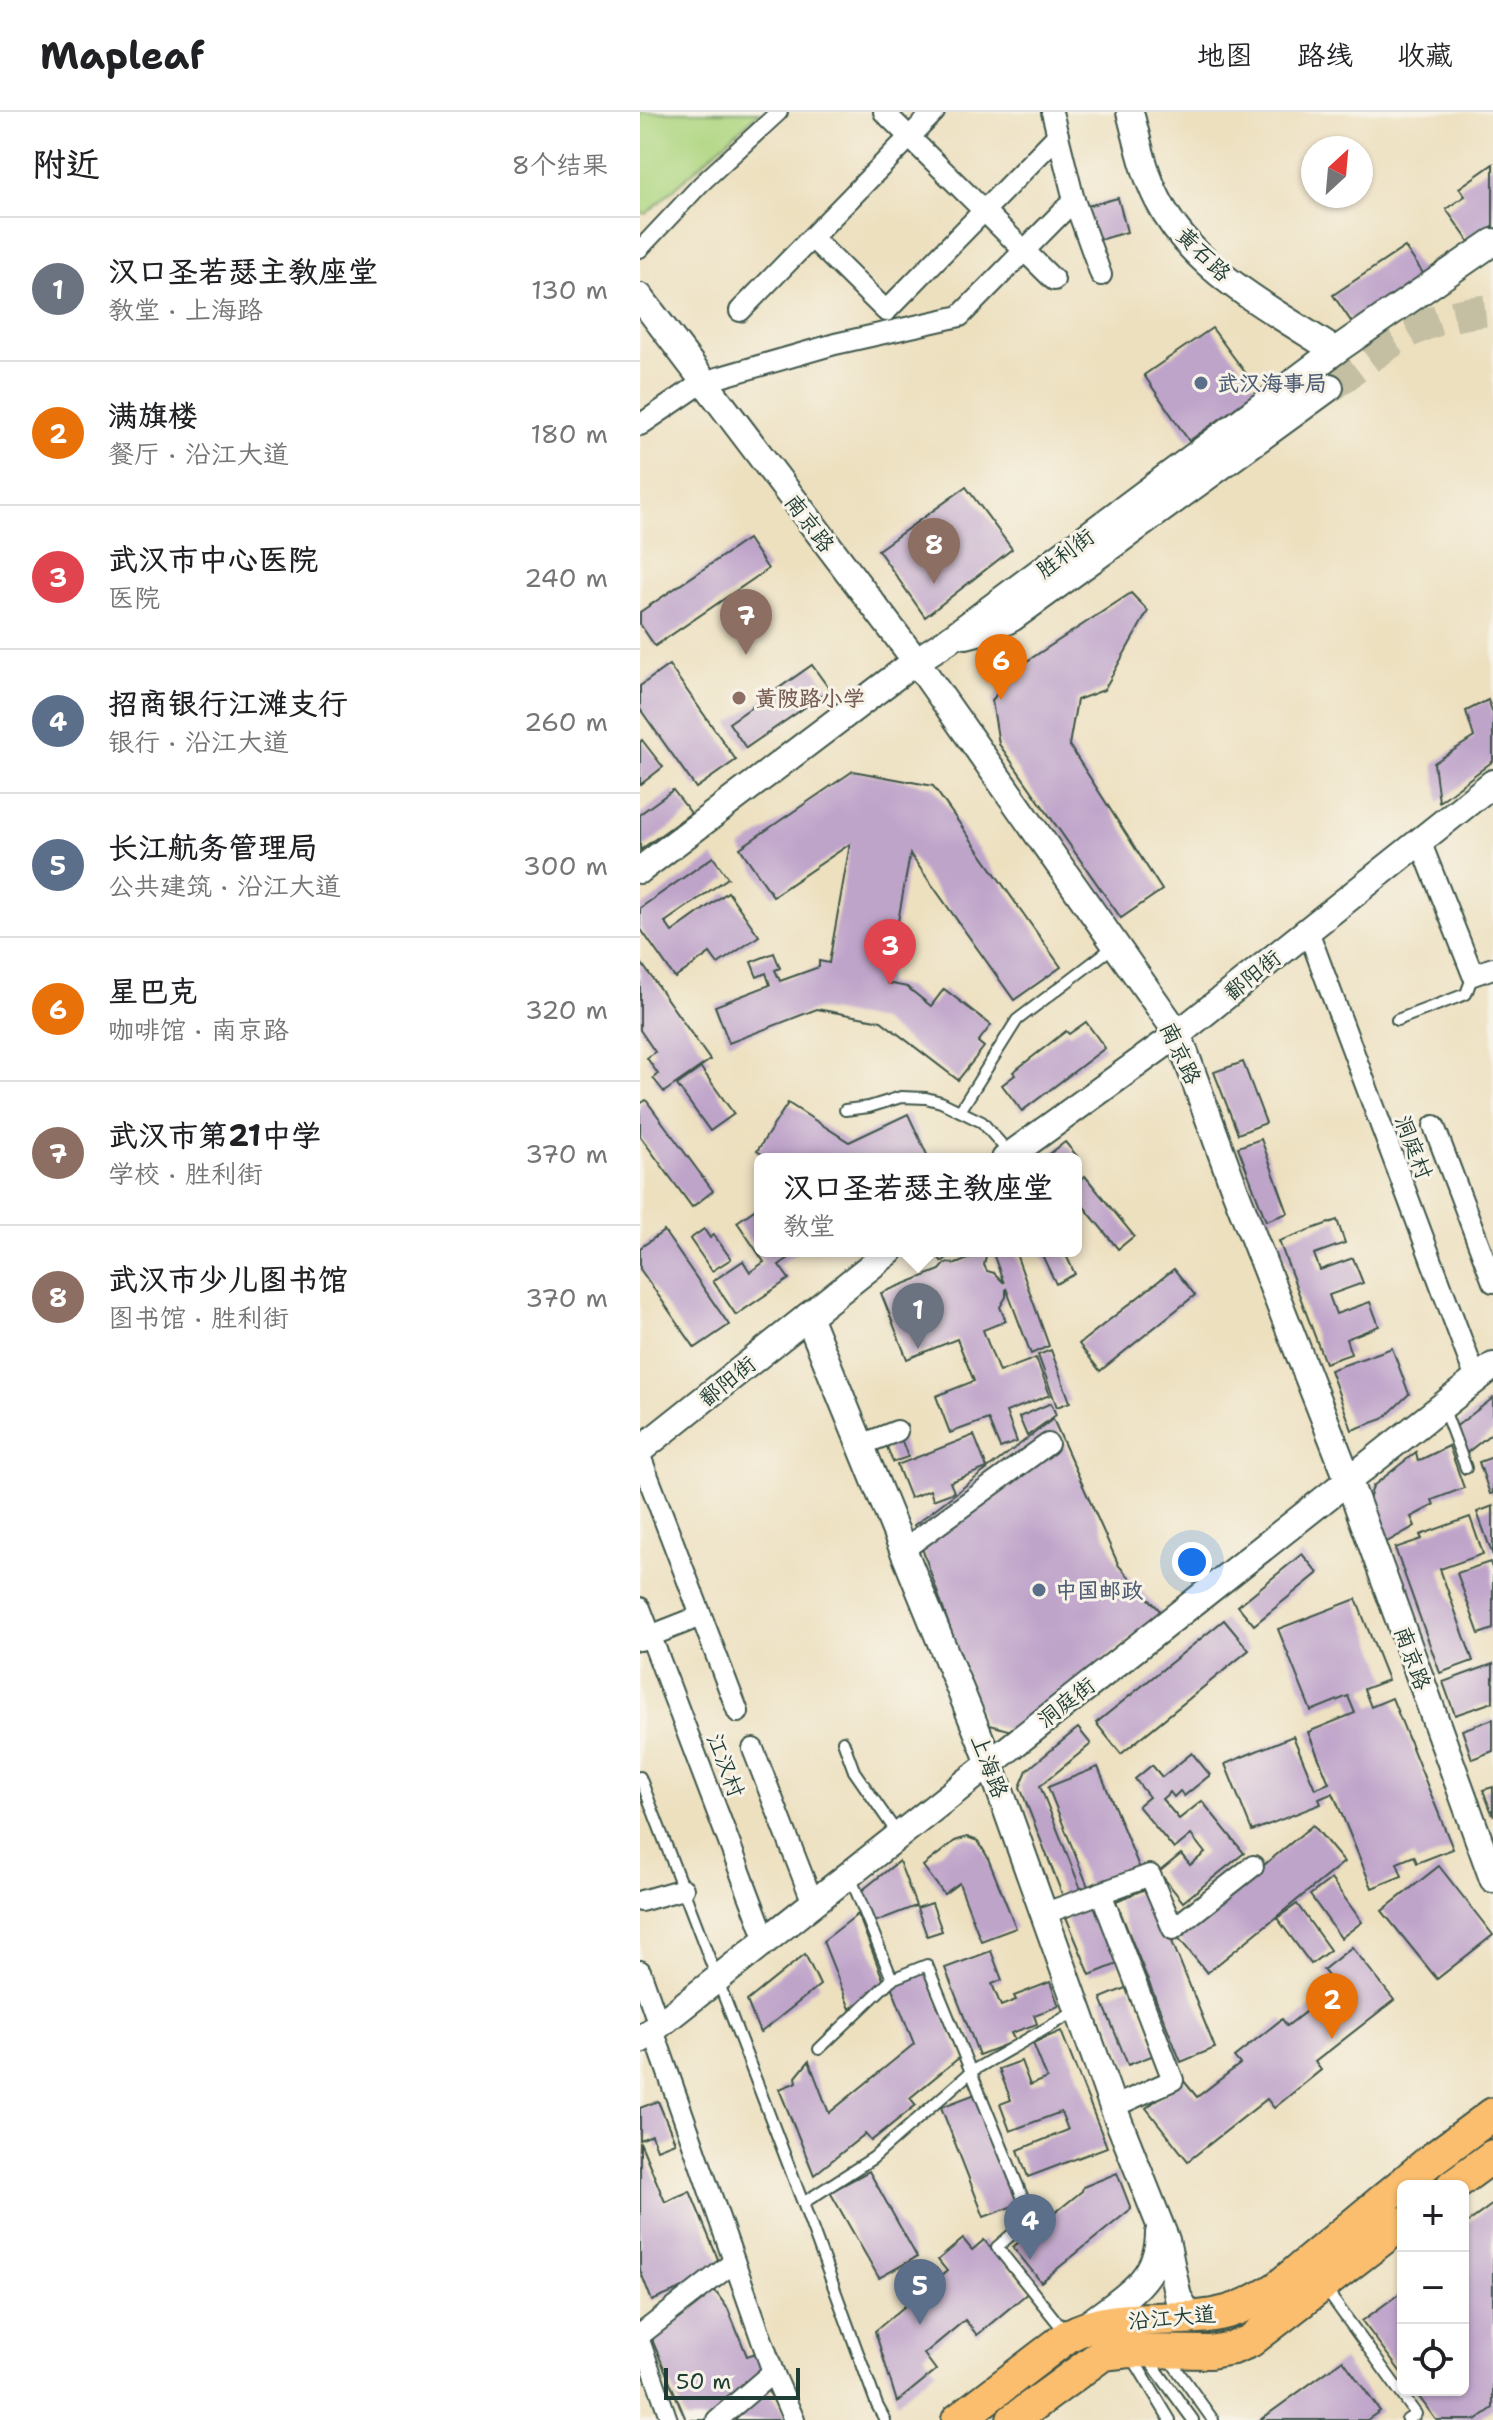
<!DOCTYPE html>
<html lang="zh">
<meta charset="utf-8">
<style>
:root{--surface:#fff;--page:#f2f2f2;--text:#202124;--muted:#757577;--line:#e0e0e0;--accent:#ea580c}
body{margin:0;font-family:"Shantell Sans","LXGW WenKai TC",sans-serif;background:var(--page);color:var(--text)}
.controls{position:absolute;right:24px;bottom:24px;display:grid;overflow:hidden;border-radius:12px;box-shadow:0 2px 6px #0004}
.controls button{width:72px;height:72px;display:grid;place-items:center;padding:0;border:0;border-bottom:2px solid var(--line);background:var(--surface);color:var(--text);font:40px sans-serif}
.compass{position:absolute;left:661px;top:24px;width:72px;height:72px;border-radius:50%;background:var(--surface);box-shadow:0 2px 6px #0004;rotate:26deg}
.scale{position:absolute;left:24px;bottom:20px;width:136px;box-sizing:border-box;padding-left:8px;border:4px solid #1f3d34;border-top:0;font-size:22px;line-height:28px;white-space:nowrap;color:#1f3d34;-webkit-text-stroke:6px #f7f3e8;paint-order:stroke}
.you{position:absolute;left:552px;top:1450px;width:28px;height:28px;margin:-20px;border:6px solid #fff;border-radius:50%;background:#1a73e8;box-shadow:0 0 0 12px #1a73e833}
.badge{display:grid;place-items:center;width:52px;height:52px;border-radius:50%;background:var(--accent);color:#fff;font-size:26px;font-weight:700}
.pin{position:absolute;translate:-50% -66px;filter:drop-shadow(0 2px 4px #0008)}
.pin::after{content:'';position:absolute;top:42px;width:28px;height:24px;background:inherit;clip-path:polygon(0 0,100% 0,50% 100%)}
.popup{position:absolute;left:114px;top:1041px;width:328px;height:104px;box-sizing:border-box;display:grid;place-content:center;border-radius:12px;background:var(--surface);filter:drop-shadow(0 2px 6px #0005);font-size:26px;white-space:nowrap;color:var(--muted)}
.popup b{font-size:30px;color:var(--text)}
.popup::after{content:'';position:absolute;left:50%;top:100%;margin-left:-16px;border:16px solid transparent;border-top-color:var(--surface)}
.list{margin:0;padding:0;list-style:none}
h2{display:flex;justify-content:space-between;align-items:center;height:104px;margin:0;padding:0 32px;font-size:34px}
h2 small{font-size:26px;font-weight:400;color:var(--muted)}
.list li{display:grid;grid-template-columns:52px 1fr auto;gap:24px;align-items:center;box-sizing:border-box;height:144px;padding:0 32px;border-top:2px solid var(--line)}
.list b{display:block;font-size:30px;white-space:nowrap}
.list p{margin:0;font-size:26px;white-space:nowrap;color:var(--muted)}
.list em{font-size:26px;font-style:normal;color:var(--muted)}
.icon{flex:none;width:44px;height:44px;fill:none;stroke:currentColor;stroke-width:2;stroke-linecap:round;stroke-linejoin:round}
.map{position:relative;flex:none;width:853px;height:2308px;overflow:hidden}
header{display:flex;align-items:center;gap:48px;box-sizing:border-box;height:112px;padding:0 40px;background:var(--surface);border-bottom:2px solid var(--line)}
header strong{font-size:38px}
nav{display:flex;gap:44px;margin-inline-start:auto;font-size:28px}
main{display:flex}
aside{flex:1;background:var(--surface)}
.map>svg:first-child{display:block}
</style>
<header>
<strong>Mapleaf</strong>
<nav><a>地图</a><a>路线</a><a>收藏</a></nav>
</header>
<main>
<aside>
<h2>附近<small>8个结果</small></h2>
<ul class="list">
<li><span class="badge" style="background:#6b7280">1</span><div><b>汉口圣若瑟主教座堂</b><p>教堂 · 上海路</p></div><em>130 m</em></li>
<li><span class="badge" style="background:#e8710a">2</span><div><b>满旗楼</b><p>餐厅 · 沿江大道</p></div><em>180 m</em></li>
<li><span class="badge" style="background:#e0444e">3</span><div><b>武汉市中心医院</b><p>医院</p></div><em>240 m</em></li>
<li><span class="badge" style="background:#5c6f8a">4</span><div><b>招商银行江滩支行</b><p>银行 · 沿江大道</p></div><em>260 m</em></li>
<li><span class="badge" style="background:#5c6f8a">5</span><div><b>长江航务管理局</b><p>公共建筑 · 沿江大道</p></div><em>300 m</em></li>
<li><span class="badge" style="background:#e8710a">6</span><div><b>星巴克</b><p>咖啡馆 · 南京路</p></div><em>320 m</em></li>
<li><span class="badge" style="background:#8d6e63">7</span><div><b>武汉市第21中学</b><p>学校 · 胜利街</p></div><em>370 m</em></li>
<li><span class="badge" style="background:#8d6e63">8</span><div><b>武汉市少儿图书馆</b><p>图书馆 · 胜利街</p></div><em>370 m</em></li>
</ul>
</aside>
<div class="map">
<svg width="853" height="2308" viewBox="0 0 853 2308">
<rect width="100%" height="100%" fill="#f7f3e8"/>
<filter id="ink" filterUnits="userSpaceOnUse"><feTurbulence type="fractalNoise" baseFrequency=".0125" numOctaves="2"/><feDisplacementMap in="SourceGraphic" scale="16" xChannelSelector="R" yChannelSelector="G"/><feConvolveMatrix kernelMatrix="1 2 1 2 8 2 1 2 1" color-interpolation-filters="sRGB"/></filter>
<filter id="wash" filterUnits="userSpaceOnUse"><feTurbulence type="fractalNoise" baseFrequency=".006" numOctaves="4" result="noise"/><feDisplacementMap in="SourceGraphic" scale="32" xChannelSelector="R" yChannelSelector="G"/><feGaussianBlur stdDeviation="1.8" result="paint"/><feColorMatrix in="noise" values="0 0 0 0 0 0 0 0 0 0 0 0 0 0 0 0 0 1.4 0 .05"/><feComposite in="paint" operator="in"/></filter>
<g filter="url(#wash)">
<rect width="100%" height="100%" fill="#ede0bf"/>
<polygon fill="#aed680" stroke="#668a5a" stroke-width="2" points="0,0 119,0 6,102 0,100"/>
<g id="blocks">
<g fill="#bfa4ca">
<polygon points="853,52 853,115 830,131 806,97 825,84 819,76"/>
<polygon points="478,86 487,120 452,130 443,95"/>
<polygon points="765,135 787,167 715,215 693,183"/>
<polygon points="572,216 619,279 549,329 504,263"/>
<polygon points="326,375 372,437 285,505 238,438"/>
<polygon points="108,427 128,457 15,534 0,512 0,500"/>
<polygon points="491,481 508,499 464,578 437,588 429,633 522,778 481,806 359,632 352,589 372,559"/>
<polygon points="29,553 96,648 56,676 0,597 0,574"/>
<polygon points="172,553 190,578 106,636 89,611"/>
<polygon points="848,588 853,601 853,649 799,690 794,651 834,625 826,599"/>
<polygon points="2,628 23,655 0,673 0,630"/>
<polygon points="213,659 293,674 421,855 374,888 270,742 247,871 267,875 291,894 304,877 351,913 338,930 344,935 318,968 241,909 177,897 89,931 75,894 130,873 126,861 117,865 111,850 134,841 140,856 135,858 140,869 179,855 179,849 189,851 210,732 133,784 100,736"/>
<polygon points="33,678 51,701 0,738 0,702"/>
<polygon points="73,745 88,766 25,810 32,820 88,780 119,824 78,852 70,841 35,866 0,816 0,796"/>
<polygon points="0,849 70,948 24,980 13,966 18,962 7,946 15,940 0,918"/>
<polygon points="446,910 465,936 382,999 362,973 375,963 373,960 426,919 429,922"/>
<polygon points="603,950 626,1011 598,1022 574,960"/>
<polygon points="61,956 94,1002 70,1019 37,973"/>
<polygon points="6,988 73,1079 52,1095 0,1024 0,992"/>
<polygon points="148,991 209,1030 268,1002 289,1047 129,1047 117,1039"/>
<polygon points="621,1027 648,1101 626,1109 598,1035"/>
<polygon points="425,1030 437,1044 433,1047 403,1047"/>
<polygon points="445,1064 494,1124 478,1137 436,1085 436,1071"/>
<polygon points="120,1094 120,1139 159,1139 139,1153 149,1167 96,1203 73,1169 103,1149 110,1160 124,1150 97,1110"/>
<polygon points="697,1108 705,1131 674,1142 680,1158 713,1146 723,1171 689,1183 696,1202 730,1190 739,1214 706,1227 711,1242 685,1251 639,1129"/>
<polygon points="64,1117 70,1126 74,1123 91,1147 72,1159 50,1127"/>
<polygon points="24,1119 89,1213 55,1236 0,1157 0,1136"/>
<polygon points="294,1139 315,1139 302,1150"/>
<polygon points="352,1139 375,1139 409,1234 391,1242 366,1176 366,1185 360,1195 366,1209 343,1218 359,1260 396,1246 410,1283 366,1300 377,1330 360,1336 348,1307 310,1321 296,1284 334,1269 317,1227 267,1247 241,1181 300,1158 306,1151 316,1152 333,1145 337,1141 346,1144 344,1153 347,1159 354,1161 364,1171"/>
<polygon points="400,1139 424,1139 435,1162 416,1172"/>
<polygon points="534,1157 555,1183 460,1259 439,1232"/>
<polygon points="752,1236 769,1282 743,1307 712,1318 690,1258"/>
<polygon points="411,1238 430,1290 417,1295 398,1243"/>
<polygon points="853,1286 853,1320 824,1343 814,1316"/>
<polygon points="411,1291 416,1303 387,1324 379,1305"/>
<polygon points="413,1307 479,1454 522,1501 371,1619 343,1611 274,1413"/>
<polygon points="334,1323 347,1356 310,1370 314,1380 293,1388 290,1378 270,1386 257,1353"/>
<polygon points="260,1324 268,1345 253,1350 245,1330"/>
<polygon points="809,1334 824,1376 792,1388 794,1393 771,1405 775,1414 745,1431 729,1388 733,1374 776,1340 778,1349"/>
<polygon points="853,1345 853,1381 850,1382 839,1350"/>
<polygon points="853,1394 853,1444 837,1400"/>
<polygon points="830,1405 843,1442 800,1457 833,1549 800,1561 755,1436 782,1427 780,1423"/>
<polygon points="662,1442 678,1461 614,1513 598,1494"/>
<polygon points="850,1450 853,1459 853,1517 839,1522 817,1461"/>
<polygon points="716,1487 748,1568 724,1577 731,1595 752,1586 813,1737 777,1751 774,1744 757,1751 762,1764 732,1776 693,1681 679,1687 681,1692 612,1719 585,1652 653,1624 675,1677 689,1671 668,1620 715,1601 708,1584 671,1599 638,1517"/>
<polygon points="584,1508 609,1538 481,1642 456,1611"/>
<polygon points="853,1552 853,1590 815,1603 803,1570"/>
<polygon points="853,1607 853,1639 832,1647 822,1618"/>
<polygon points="438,1616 451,1632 400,1674 442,1780 424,1787 380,1675 387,1658"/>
<polygon points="552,1641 570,1663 544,1684 540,1679 534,1685 530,1680 522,1687 539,1707 562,1689 604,1741 543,1790 519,1760 541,1742 550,1753 565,1741 551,1723 534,1737 498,1694 509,1685 495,1667 512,1653 522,1665"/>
<polygon points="458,1655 500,1757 449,1777 408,1675"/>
<polygon points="853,1675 853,1704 843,1678"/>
<polygon points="673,1713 704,1750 567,1861 537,1824"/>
<polygon points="327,1725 338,1729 347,1744 376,1816 341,1829 319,1771 304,1782 283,1754 315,1729"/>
<polygon points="259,1749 276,1794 232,1811 220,1780"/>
<polygon points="799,1754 853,1823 797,1867 742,1799"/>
<polygon points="691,1767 722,1810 701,1826 670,1783"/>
<polygon points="510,1775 575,1936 541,1950 476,1789"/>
<polygon points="292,1791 302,1819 287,1824 277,1796"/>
<polygon points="657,1792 690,1838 671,1852 637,1806"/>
<polygon points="456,1793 480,1851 450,1863 426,1805"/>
<polygon points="218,1802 244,1870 210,1897 183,1829"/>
<polygon points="712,1835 754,1888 675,1950 681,1958 634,1996 627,1987 548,2049 506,1996 543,1968 557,1985 600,1952 594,1945 642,1907 647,1914 697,1875 683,1858"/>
<polygon points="351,1839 362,1868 352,1872 361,1894 376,1888 374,1884 410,1870 419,1894 394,1903 397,1912 371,1921 375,1929 339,1943 305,1856"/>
<polygon points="165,1842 180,1873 120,1921 107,1889"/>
<polygon points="285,1857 320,1945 270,1986 276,1993 231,2029 225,2022 174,2063 139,1977 157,1970 156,1965 169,1949 189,2001 274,1932 250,1871"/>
<polygon points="490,1874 517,1942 488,1953 461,1886"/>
<polygon points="421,1919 467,2035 388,2065 378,2038 428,2018 421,2000 370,2019 360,1992 371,1988 359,1957 381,1949 390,1973 407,1966 393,1931"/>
<polygon points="338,1981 381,2091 344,2105 301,1995"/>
<polygon points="18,1989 35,2030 17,2037 12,2023 0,2028 0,1996"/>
<polygon points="0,2030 25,2090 50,2079 80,2152 60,2169 12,2189 0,2158"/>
<polygon points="229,2059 277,2145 239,2166 190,2080"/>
<polygon points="477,2061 491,2097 401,2170 373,2135 442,2079 443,2075"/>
<polygon points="853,2092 853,2296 836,2308 796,2308 774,2278 823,2278 823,2114"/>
<polygon points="323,2127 332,2138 344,2128 389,2180 337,2223 325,2208 284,2242 296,2258 257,2290 235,2219 307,2159 298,2148"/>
<polygon points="73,2176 88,2197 107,2244 116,2241 125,2262 69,2308 46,2308 13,2230 12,2220"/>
<polygon points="763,2179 763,2263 722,2209"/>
<polygon points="703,2248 740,2299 727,2308 620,2308"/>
<polygon points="125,2275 148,2308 84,2308"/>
</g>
</g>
</g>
<g filter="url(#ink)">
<use href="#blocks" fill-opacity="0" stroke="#3e5549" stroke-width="2"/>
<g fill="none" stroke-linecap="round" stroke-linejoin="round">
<path stroke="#c4bfa3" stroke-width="32" stroke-dasharray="32 16" stroke-linecap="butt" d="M690,275C749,231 776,204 853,198"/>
<defs>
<g id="service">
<polyline points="757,908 826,882 833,863"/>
<polyline points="205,998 229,995 261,985 286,986 301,990 342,1010 370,1042"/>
<polyline points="320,999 377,908 473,835"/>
<polyline points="803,1295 826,1356"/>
<polyline points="203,1629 214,1659 257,1721"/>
<polyline points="0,1665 163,2091 237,2293 245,2308"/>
<polyline points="210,1764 252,1867 287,1853 391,2106 357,2135 425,2220"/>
<polyline points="179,1937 252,1867"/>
<polyline points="163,2091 233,2046 332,1959 438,1898"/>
<polyline points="684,2175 776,2302 767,2308"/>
<polyline points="492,2245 530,2308"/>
<polyline points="507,2245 553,2308"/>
<polyline points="528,2245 573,2308"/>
</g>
<g id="pedestrian">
<polyline points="0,137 61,72 139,0"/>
<polyline points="0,2225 29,2308"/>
</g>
<g id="minor">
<polyline points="244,0 414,168"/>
<polyline points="412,0 434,88 461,163"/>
<polyline points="172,126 246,199 418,23"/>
<polyline points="100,199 294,0"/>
<polyline points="0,313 63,270 195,232 320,204 434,88"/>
<polyline points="780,729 833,863 853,856"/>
<polyline points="668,819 836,1267"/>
<polyline points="794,1014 853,1170"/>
<polyline points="221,1333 257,1319"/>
<polyline points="0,1344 98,1600"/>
<polyline points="263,1438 408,1332"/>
<polyline points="0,1496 126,1828"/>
<polyline points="0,1528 61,1504"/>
<polyline points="113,1637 173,1791"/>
<polyline points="461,1781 533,1968 473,1995"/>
<polyline points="1,1789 43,1777"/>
<polyline points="403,1802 510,1763 533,1817 613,1754"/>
<polyline points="0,1859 19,1913"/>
<polyline points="13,1918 133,2260 154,2308"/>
<polyline points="0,2223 94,2150"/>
<polyline points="77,2308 133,2260"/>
</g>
<g id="tertiary">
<path d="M490,0C498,30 504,61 518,88C553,159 632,197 695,239"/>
<polyline points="0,185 276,549 538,922 596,1081 708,1367 853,1767"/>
<polyline points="326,523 353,516 372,506 690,275"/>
<polyline points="0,758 276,549 307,529 695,239 853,130"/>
<polyline points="365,1047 538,922 853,671"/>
<polyline points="168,1204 350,1651 473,1995 526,2128 538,2185 550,2205"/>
<polyline points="0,1338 250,1139"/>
<polyline points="0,1928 853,1254"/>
<path d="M446,2214C480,2187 519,2170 519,2121"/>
</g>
<g id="primary">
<polyline points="812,2074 853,2044"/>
<path d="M318,2308L428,2224C476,2197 535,2214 587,2200C605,2195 621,2186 637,2176L791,2048L853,2002"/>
<polyline points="373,2308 463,2242 489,2239 570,2240 593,2236 610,2229 763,2111"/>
</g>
</defs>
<use href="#service" stroke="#3e5549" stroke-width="14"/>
<use href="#pedestrian" stroke="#3e5549" stroke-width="20"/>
<use href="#minor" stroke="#3e5549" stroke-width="24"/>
<use href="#tertiary" stroke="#3e5549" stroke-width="30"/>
<use href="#primary" stroke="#3e5549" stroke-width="36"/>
<use href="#service" stroke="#fff" stroke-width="10"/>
<use href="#pedestrian" stroke="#fff" stroke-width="16"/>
<use href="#minor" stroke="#fff" stroke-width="20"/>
<use href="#tertiary" stroke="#fff" stroke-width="26"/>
<use href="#primary" stroke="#fbbe6e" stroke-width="32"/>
</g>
</g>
<g fill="#5c6f8a" stroke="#f7f3e8" stroke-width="3">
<circle cx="561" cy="271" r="8"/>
<circle cx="399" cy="1478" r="8"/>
</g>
<circle fill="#8d6e63" stroke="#f7f3e8" stroke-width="3" cx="99" cy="586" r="8"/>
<g text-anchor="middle" stroke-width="6" stroke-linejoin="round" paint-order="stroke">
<g font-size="22" fill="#1f3d34" stroke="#f7f3e8">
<text transform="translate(564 142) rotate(44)" y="8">黄石路</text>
<text transform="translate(170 411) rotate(53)" y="8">南京路</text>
<text transform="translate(425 441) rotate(-37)" y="8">胜利街</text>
<text transform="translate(612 863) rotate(-39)" y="8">鄱阳街</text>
<text transform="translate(541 941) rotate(65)" y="8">南京路</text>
<text transform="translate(774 1035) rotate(69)" y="8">洞庭村</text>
<text transform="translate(87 1269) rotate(-39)" y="8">鄱阳街</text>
<text transform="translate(773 1546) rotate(70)" y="8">南京路</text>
<text transform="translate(426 1590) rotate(-38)" y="8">洞庭街</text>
<text transform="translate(86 1653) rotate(69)" y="8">江汉村</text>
<text transform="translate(350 1654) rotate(69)" y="8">上海路</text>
<text transform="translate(532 2205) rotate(-5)" y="8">沿江大道</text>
</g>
<g font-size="22" font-weight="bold" fill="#4e5e75" stroke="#f7f3e8" text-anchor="start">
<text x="577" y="279">武汉海事局</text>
<text x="415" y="1486">中国邮政</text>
</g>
<g font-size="22" font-weight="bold" fill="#785e54" stroke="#f7f3e8" text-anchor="start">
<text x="115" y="594">黄陂路小学</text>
</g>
</g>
</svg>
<div class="controls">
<button>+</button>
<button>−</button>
<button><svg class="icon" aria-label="locate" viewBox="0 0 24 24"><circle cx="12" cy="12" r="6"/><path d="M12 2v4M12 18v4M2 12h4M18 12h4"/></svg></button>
</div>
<svg class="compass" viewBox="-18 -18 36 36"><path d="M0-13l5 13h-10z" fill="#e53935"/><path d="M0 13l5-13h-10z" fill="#757577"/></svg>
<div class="scale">50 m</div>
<div class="you"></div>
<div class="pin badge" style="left:278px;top:1237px;background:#6b7280">1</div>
<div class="popup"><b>汉口圣若瑟主教座堂</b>教堂</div>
<div class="pin badge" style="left:692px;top:1927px;background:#e8710a">2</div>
<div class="pin badge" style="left:250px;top:873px;background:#e0444e">3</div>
<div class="pin badge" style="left:390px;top:2148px;background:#5c6f8a">4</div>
<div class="pin badge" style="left:280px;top:2213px;background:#5c6f8a">5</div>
<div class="pin badge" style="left:361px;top:588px;background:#e8710a">6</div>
<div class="pin badge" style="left:106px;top:543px;background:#8d6e63">7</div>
<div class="pin badge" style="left:294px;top:472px;background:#8d6e63">8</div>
</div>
</main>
